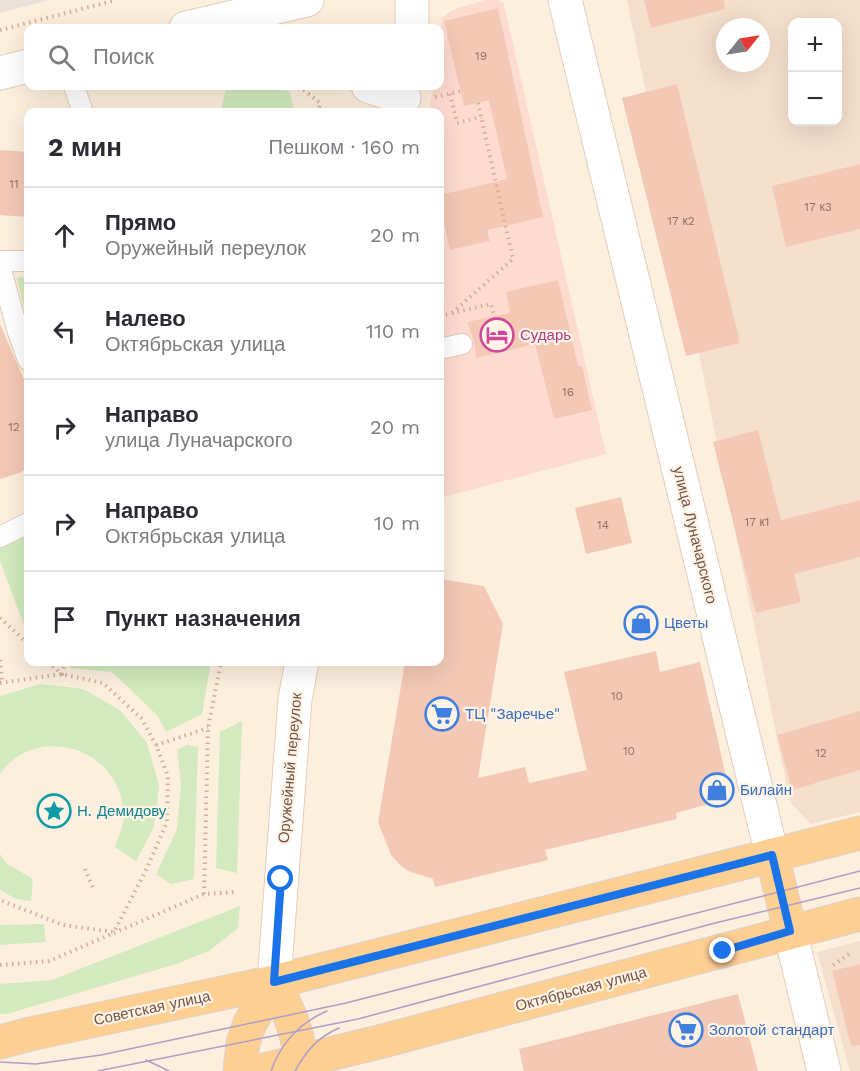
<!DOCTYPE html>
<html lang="ru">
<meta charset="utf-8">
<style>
:root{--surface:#fff;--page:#f7f7f7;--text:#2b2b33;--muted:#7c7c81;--line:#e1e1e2}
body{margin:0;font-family:"Work Sans",sans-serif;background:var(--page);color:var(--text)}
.controls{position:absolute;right:18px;top:18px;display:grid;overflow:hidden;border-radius:12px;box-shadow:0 6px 24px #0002}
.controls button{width:54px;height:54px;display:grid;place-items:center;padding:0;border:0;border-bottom:2px solid var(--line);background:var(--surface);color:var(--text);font:30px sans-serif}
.compass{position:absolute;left:716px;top:18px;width:54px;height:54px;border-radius:50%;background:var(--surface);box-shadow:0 6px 24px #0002;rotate:60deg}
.stop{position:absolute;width:18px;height:18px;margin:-14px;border:4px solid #1a73e8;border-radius:50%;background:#fff}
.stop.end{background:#1a73e8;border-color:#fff;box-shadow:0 2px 6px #0008}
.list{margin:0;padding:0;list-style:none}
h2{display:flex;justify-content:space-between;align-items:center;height:78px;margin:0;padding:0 24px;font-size:26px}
h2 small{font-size:20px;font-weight:400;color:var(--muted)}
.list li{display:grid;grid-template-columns:39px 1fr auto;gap:18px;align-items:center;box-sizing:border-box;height:96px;padding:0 24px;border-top:2px solid var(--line)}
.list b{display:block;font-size:22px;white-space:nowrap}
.list p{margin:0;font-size:20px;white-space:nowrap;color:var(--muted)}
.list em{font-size:20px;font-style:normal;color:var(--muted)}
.icon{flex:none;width:33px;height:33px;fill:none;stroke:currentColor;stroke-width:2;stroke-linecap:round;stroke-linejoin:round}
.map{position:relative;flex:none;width:860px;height:1071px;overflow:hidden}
.search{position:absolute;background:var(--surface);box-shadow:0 6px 24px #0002;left:24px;top:24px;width:420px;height:66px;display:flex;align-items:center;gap:15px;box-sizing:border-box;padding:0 21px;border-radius:12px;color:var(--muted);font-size:22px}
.panel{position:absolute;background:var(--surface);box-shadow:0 6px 24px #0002;left:24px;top:108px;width:420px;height:558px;border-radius:12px}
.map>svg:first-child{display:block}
</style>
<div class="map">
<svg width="860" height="1071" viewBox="0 0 860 1071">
<rect width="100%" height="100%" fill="#fdefde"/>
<g fill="#f4dfcc" fill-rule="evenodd">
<path d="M627,0H860V812L811,824L790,802ZM792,22H838V122H792ZM725,27H761V63H725Z"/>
<polygon points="860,941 860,1071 850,1071 817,952"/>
</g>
<polygon fill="#fedbd1" points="485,0 499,0 504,4 606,454 440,498 440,112 429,112 433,86 440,86 440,35 442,18 452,10"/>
<polygon fill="#eae1da" points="0,0 49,0 0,13"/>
<g fill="#d2eabd">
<polygon points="226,86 275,86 290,92 294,112 221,112"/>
<polygon points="28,277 28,324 17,278"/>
<polygon points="28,531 28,625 24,625 0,561 0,545"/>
<polygon points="71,662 211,662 202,714 166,732 157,715 112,672 70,668"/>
<path d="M40,684L83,689L120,710L147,743L159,785L154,827L136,861L115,847C118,837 124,825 124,815C124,811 122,805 122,801C111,745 34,725 0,774V696Z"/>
<polygon points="242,721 237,873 216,868 220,732"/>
<polygon points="187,745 198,747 194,879 171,884 156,874 177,829 181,784 177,750"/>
<polygon points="0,854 6,863 33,879 31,901 16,899 0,890"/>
<polygon points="240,906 238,928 209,951 176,964 7,1014 0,1014 0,984 52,980"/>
<polygon points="44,924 46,942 0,945 0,925"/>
</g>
<g fill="#f3c9b5">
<polygon points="644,0 724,0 725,9 651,28"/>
<polygon points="498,8 543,217 487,230 490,241 450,250 440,205 440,195 507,179 489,100 464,106 444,21"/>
<polygon points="677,84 740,343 686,356 622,98"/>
<polygon points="0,150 28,152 28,217 0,215"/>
<polygon points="860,164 860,229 786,247 772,186"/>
<polygon points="558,280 578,366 582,366 592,410 554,419 535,344 476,358 474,341 467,322 510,313 506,292"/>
<polygon points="0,324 28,389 28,468 19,473 0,479"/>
<polygon points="758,430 781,520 860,500 860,557 794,574 801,602 756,613 713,442"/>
<polygon points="621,497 632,543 586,554 575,508"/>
<polygon points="440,579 484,586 503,624 478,778 525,767 529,783 587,770 564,672 656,651 660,672 700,662 731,798 676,813 677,819 545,850 548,860 435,887 433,879 408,871 399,864 391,855 378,822 405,662 440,662"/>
<polygon points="860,711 860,770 792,790 777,735"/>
<polygon points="860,964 860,1045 851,1046 832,971"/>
<polygon points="738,994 758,1071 524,1071 519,1049"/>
</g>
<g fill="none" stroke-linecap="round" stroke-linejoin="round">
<defs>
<g id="service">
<polyline points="74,86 82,110"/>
<polyline points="0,261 28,261"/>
<polyline points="0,266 18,332 28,360"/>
<polyline points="440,349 462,344"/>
<polyline points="0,537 28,523"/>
</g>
<g id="tertiary">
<polyline points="565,0 772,855"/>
<polyline points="790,931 824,1071"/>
</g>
<g id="secondary">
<polyline points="186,28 307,0"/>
<polyline points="412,28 412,0"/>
<polyline points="0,73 28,66"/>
<polyline points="368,86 404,98"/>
<polyline points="274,982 295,699 302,662"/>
</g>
<g id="primary">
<polyline points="772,855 790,931"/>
<path d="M274,982C289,1011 301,1037 301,1071"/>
<polyline points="0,1042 30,1034 274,982 860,833"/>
<polyline points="240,1071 243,1043 250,1023 274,982"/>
<polyline points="260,1071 383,1041 860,914"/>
</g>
</defs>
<use href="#service" stroke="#e2ccbd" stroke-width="22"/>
<use href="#tertiary" stroke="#e2ccbd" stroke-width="35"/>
<use href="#secondary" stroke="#e8ccba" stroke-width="35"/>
<use href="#primary" stroke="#dbd2cf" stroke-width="35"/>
<g stroke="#d7ac99" stroke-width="4" stroke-dasharray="1.5 4.5" stroke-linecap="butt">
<polyline points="0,30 116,0"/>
<polyline points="299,86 320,103 318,112"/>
<polyline points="450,94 457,123 481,117"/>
<polyline points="435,97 461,91"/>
<polyline points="452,313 513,259 478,103"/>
<polyline points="440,316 491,304 494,316"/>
<polyline points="0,618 28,644"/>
<polyline points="0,660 2,682"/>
<polyline points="48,662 62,674 65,662"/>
<polyline points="0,683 62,674 103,683 141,718 156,745 168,776 167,822 147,868 114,932 63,925 0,900"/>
<polyline points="156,745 208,728"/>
<polyline points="85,869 94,890"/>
<polyline points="204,894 208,728 221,662"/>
<polyline points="0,965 49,961 204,894 237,892"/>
<polyline points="833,965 852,952"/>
</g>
<use href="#service" stroke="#fff" stroke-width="20"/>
<use href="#tertiary" stroke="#fff" stroke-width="33"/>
<use href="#secondary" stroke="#fff" stroke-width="33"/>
<use href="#primary" stroke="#fecf93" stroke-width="33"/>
<g stroke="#b09ec5" stroke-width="1.5">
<polyline points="146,1060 169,1071"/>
<polyline points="0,1062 36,1064 101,1055 346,1003 860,871"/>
<polyline points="98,1071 358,1019 715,923 860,888"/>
<path d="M271,1071C281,1043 299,1023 327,1011"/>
<path d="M295,1071C306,1051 318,1037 339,1028"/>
</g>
</g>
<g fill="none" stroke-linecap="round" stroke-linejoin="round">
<polyline stroke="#1a73e8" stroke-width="8" points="281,879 274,982 772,855 790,931 723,951"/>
</g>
<defs>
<symbol id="hotel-ring" viewBox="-11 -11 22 22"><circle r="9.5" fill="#fff3e5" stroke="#d1479c" stroke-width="1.5"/><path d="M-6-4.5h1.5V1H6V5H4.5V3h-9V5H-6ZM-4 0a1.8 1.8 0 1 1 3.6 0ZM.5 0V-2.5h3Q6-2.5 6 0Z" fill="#d1479c"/></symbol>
<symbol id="shop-ring" viewBox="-11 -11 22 22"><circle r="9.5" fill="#fff3e5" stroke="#3f7fe0" stroke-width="1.5"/><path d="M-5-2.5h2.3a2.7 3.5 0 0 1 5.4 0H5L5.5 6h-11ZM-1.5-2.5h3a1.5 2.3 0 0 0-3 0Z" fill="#3f7fe0"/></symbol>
<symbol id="supermarket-ring" viewBox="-11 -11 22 22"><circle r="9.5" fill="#fff3e5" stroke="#3f7fe0" stroke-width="1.5"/><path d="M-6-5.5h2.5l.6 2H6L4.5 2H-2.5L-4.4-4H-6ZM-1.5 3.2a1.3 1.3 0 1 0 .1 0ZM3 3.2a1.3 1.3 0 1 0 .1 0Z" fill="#3f7fe0"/></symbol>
<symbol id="sight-ring" viewBox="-11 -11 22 22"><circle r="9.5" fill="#fff3e5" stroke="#0f9aa8" stroke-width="1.5"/><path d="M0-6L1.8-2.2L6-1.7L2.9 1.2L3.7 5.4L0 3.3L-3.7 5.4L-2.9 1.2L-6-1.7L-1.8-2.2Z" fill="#0f9aa8"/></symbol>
</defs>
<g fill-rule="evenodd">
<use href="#hotel-ring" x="478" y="316" width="38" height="38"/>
<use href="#shop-ring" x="622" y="604" width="38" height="38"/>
<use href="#supermarket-ring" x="423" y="695" width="38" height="38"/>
<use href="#shop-ring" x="698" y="771" width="38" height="38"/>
<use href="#sight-ring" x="35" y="792" width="38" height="38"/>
<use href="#supermarket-ring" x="667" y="1011" width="38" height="38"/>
</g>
<g text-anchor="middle" stroke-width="4.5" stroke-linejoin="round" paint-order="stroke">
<g font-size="12" fill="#937062">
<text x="481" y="60">19</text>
<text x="14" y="188">11</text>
<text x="818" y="211">17 к3</text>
<text x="681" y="225">17 к2</text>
<text x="568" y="396">16</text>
<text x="14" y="431">12</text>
<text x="757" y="526">17 к1</text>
<text x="603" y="529">14</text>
<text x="617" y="700">10</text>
<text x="629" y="755">10</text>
<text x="821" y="757">12</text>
</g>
<g font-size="15" fill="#b23c85" stroke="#fff3e5" text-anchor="start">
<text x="520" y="340">Сударь</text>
</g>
<g font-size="15" fill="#735346" stroke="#fff3e5">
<text transform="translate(695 535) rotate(76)" y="5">улица Луначарского</text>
<text transform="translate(290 768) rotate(-85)" y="5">Оружейный переулок</text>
<text transform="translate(581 989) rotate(-15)" y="5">Октябрьская улица</text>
<text transform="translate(152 1008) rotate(-12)" y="5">Советская улица</text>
</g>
<g font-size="15" fill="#366cbe" stroke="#fff3e5" text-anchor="start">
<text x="664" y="628">Цветы</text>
<text x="465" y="719">ТЦ "Заречье"</text>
<text x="740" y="795">Билайн</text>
<text x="709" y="1035">Золотой стандарт</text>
</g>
<g font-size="15" fill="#0d838f" stroke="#fff3e5" text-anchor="start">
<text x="77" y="816">Н. Демидову</text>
</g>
</g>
</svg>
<div class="controls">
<button>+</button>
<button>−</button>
</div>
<svg class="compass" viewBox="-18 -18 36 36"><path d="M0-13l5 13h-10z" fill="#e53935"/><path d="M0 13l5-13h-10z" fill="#7c7c81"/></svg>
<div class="stop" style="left:281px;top:879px"></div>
<div class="stop end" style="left:723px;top:951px"></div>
<div class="search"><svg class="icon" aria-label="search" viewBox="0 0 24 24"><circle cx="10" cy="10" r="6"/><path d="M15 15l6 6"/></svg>Поиск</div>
<section class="panel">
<h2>2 мин<small>Пешком · 160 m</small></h2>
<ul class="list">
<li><svg class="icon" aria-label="ahead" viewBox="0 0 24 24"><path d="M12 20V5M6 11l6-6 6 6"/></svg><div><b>Прямо</b><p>Оружейный переулок</p></div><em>20 m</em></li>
<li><svg class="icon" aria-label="left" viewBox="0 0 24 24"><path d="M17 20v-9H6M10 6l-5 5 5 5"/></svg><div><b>Налево</b><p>Октябрьская улица</p></div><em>110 m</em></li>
<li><svg class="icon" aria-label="right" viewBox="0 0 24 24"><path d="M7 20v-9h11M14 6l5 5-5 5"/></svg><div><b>Направо</b><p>улица Луначарского</p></div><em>20 m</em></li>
<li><svg class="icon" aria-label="right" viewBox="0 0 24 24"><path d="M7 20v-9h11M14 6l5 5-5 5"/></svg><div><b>Направо</b><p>Октябрьская улица</p></div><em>10 m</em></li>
<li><svg class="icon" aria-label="arrive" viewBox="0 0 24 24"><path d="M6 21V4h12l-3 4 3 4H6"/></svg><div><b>Пункт назначения</b></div></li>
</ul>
</section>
</div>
